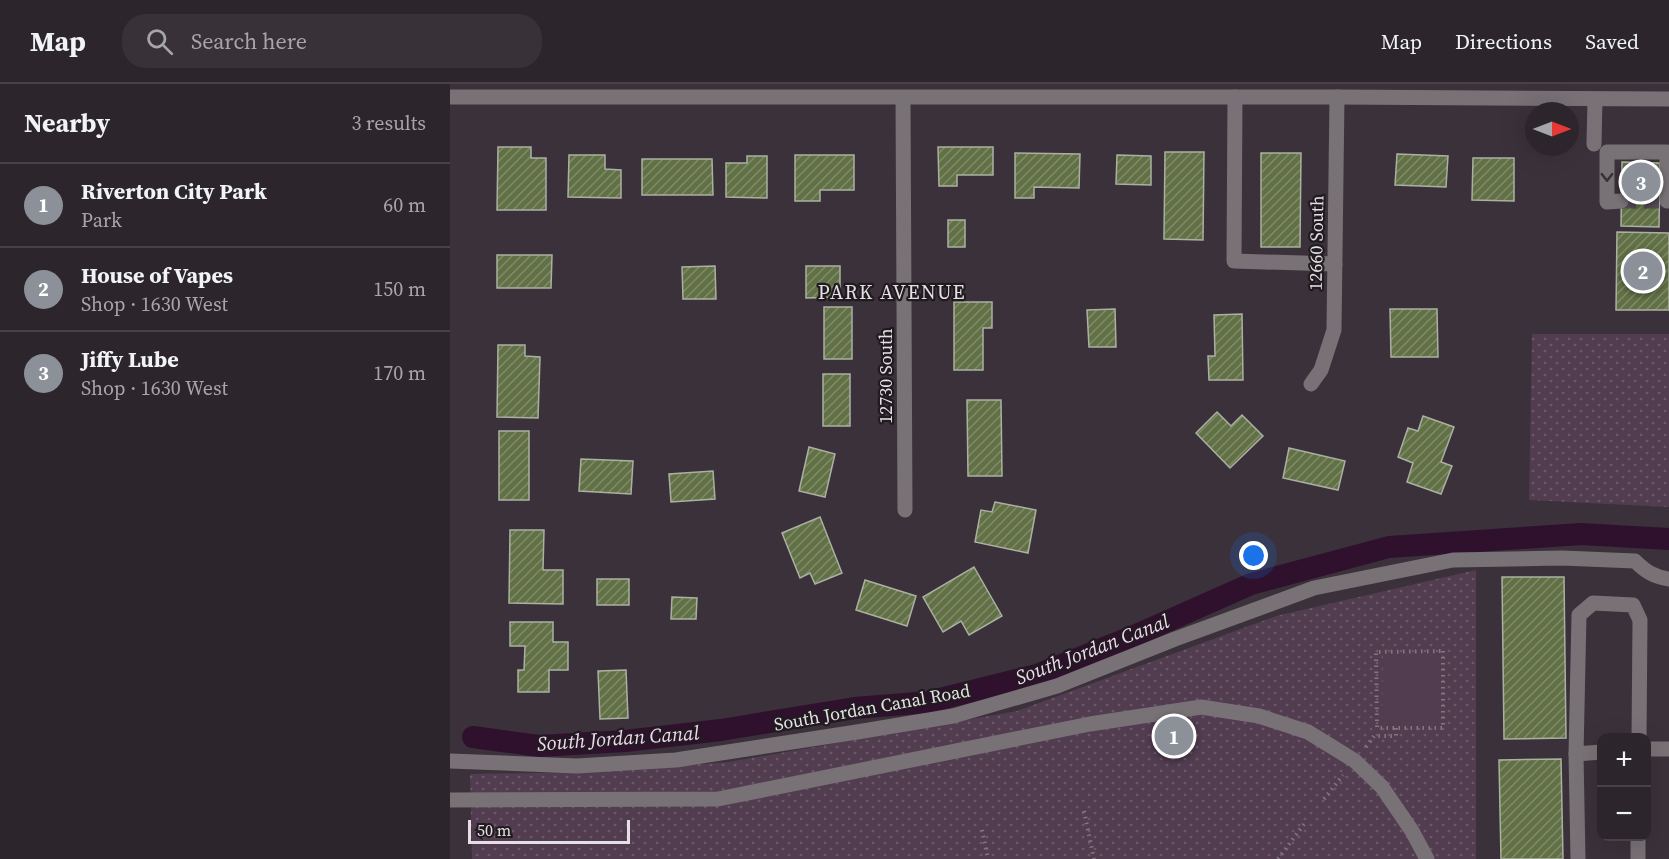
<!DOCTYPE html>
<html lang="en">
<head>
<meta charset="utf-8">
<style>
  body { margin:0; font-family:"Source Serif 4",serif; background:#383138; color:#f1f3f6 }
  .controls { position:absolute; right:18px; bottom:18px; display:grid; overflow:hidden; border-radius:12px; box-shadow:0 6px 24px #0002 }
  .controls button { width:54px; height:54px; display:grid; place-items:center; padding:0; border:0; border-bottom:2px solid #484248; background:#2c252c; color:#f1f3f6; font:30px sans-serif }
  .compass { position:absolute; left:1075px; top:18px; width:54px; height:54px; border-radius:50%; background:#2c252c; box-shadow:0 6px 24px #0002; rotate:90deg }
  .scale { position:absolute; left:18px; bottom:15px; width:162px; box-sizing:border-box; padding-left:6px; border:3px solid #e6dfe5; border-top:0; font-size:16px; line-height:21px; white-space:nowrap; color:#e6dfe5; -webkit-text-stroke:4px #1f1b1f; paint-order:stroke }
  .you { position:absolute; left:804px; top:472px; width:21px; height:21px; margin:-15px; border:4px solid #fff; border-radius:50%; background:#1a73e8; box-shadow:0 0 0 9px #1a73e833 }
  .badge { display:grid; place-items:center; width:39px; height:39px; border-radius:50%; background:#8c9099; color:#fff; font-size:20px; font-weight:700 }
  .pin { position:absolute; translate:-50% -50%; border:3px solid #fff; box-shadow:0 2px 6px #0006 }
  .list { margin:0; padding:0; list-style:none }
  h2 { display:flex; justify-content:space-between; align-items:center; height:78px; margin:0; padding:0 24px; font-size:26px }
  h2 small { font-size:20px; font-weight:400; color:#a6a5a9 }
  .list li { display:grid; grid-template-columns:39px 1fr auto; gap:18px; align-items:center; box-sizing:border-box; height:84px; padding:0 24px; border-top:2px solid #484248 }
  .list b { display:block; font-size:22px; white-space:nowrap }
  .list p { margin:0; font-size:20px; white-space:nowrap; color:#a6a5a9 }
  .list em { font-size:20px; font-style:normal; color:#a6a5a9 }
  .icon { flex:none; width:33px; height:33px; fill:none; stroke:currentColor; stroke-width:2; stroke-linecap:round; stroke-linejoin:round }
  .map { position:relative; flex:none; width:1219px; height:775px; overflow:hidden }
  header { display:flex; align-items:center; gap:36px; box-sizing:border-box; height:84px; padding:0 30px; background:#2c252c; border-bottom:2px solid #484248 }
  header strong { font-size:28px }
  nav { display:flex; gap:33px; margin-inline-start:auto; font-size:21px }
  .search { width:420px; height:54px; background:#383138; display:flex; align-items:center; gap:15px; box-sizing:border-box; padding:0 21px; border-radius:24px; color:#a6a5a9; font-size:22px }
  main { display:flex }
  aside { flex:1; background:#2c252c }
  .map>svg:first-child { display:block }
  .green { fill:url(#green-dots) }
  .pitch { fill:#523c50 }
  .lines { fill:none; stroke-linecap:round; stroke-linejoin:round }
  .canal { stroke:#2f112d; stroke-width:22 }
  .building { fill:url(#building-hatch); stroke:#abb1a2; stroke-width:1.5 }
  .minor-tunnel { stroke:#554b54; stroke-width:15; stroke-dasharray:15 8; stroke-linecap:butt }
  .path { stroke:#817980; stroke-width:4; stroke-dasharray:1.5 4.5; stroke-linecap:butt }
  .minor { stroke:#787277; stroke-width:15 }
  .oneway { stroke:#353135 }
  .labels { text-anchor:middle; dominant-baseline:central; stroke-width:4.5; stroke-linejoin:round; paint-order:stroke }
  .street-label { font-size:18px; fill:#e6dfe5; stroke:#1f1b1f }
  .neighbourhood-label { font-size:20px; letter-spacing:1.5px; fill:#e6dfe5; stroke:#1f1b1f }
  .water-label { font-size:20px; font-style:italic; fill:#f8d4f4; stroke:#1f1b1f }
</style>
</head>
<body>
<header>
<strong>Map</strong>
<div class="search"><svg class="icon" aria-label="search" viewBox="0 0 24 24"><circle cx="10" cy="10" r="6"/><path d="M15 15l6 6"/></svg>Search here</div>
<nav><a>Map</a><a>Directions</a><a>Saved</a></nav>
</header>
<main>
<aside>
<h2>Nearby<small>3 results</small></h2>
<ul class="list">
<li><span class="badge">1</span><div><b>Riverton City Park</b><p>Park</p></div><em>60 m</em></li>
<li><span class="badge">2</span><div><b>House of Vapes</b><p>Shop · 1630 West</p></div><em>150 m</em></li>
<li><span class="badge">3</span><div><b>Jiffy Lube</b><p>Shop · 1630 West</p></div><em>170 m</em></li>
</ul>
</aside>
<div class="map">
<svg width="1219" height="775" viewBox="0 0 1219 775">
  <defs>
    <pattern id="green-dots" width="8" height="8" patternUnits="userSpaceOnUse" patternTransform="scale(1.5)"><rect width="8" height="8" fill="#523c50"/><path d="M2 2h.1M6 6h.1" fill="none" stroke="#6b5869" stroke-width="1.8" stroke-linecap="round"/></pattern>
    <pattern id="building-hatch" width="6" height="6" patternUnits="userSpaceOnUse" patternTransform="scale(1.5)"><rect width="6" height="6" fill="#617145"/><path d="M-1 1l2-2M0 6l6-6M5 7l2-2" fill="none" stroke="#7f8b69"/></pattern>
  </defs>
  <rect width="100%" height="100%" fill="#3b313a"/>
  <g class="green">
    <path d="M1082,250H1219V423L1079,416Z"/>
    <path d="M1026,486V775H22L20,690L147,688L279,678L567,627L826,532Z"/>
  </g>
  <path class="pitch" d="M933,572H989V641H932Z"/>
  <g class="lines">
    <path class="canal" d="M23,653L89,662L175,657L271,646L405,624L478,618L587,591L684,552L801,500L939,463L1131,450L1219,455"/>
  </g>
  <g class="building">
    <path d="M48,63H81V74H96V126H47Z"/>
    <path d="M488,63H543V91H507V102H489Z"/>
    <path d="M715,68H754L753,156L714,155Z"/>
    <path d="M565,69L630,70L629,104L584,103V114H565Z"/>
    <path d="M811,69H851L850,163H811Z"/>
    <path d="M947,70L998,72L996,103L945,101Z"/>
    <path d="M119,71H155V85L171,86V114L118,113Z"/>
    <path d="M345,71H404V106H370V117H345Z"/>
    <path d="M667,71L701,72V101L666,100Z"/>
    <path d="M297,72H317V114L276,113V79H297Z"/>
    <path d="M1023,74H1064V117L1022,116Z"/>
    <path d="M192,75H262L263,111H192Z"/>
    <path d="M1172,78L1210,79L1209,143L1171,142Z"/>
    <rect x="498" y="136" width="17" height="27"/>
    <path d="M1167,148L1219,149V226H1166Z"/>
    <path d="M47,171H102L101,204H47Z"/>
    <path d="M265,182L266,215H233L232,183Z"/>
    <path d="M356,182H390V213L356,214Z"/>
    <path d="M504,218H542V244H533V286H504Z"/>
    <rect x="374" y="223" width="28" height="52"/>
    <path d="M665,225L666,263H639L637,226Z"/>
    <path d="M940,225H987L988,273H941Z"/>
    <path d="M792,230L793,296H759L758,272H765L764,231Z"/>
    <path d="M48,261H75V272L90,273L88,334L47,333Z"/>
    <rect x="373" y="290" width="27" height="52"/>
    <path d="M517,316H551L552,392H518Z"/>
    <path d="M767,328L781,342L792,331L813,352L780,384L746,349Z"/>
    <path d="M973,332L1004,343L991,378L1002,382L991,410L957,398L963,379L948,373L958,344L968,347Z"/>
    <rect x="49" y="347" width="30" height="69"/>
    <path d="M359,363L385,370L375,413L349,407Z"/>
    <path d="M839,364L895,377L888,406L833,394Z"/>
    <path d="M131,375L183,377L181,410L129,407Z"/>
    <path d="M263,387L265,415L221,418L219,390Z"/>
    <path d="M545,418L586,426L578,469L525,458L531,426L542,428Z"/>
    <path d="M370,433L392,489L365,500L360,489L350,494L332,449Z"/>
    <path d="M60,446H94L93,486H113V520L59,519Z"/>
    <path d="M524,483L552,532L519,551L511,537L493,548L473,513Z"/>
    <path d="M1052,493H1114L1116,654L1054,655Z"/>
    <rect x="147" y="495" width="32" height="26"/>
    <path d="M415,496L466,512L457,542L406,526Z"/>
    <path d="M222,513L247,514L246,535H221Z"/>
    <path d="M60,538H103V558H118V586H99V608H68V586H74L75,562H60Z"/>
    <path d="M176,586L178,634L150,635L148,587Z"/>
    <path d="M1111,675L1113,775H1051L1049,676Z"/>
  </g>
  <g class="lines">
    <path class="minor-tunnel" d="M1171,117H1209"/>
    <g class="path">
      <path d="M993,567V644H927L926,568Z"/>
      <path d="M916,663L924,652H946V644"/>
      <path d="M874,715L893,691"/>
      <path d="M634,727L644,775"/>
      <path d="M532,746L538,775"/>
      <path d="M828,775L855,739"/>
    </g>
    <g class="minor">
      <path d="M0,13H887L1219,15"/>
      <path d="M785,13L784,177L885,180"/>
      <path d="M453,14L455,426"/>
      <path d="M1144,60L1145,15"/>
      <path d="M1171,117L1157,118V68H1217V117"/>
      <path d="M861,300L871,286L884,246L887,13"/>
      <path d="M1196,665H1219"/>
      <path d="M1152,668L1126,670L1129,531L1143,519L1183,521L1190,536L1189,654"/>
      <path d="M1126,670L1128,775"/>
      <path d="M0,677L127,682L226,676L407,648L503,632L607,602L725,555L864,504L1003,476L1112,474L1185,477C1195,487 1204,493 1219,495"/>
      <path d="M0,716L268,715L640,640L751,623L809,632L858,648L905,677L932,703L962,747L977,775"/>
      <path d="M1188,775V752"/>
    </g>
  </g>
  <defs><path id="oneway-chevron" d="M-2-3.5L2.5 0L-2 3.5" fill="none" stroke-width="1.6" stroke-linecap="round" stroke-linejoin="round" transform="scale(1.5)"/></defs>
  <use class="oneway" href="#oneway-chevron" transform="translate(1157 93) rotate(90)"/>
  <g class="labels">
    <g class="street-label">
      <text transform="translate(866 159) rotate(-89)">12660 South</text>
      <text transform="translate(435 292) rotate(-90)">12730 South</text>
      <text transform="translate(422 623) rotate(-10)">South Jordan Canal Road</text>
    </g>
    <g class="neighbourhood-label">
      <text x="442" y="208">PARK AVENUE</text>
    </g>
    <g class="water-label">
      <text transform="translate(642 565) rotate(-21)">South Jordan Canal</text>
      <text transform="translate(168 654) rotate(-4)">South Jordan Canal</text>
    </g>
  </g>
</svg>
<div class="controls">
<button>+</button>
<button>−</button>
</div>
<svg class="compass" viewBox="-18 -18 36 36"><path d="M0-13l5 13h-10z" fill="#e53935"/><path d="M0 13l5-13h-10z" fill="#a6a5a9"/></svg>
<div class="scale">50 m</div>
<div class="you"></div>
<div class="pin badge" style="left:724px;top:652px">1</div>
<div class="pin badge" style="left:1193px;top:187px">2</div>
<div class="pin badge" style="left:1191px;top:98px">3</div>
</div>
</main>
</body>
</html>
